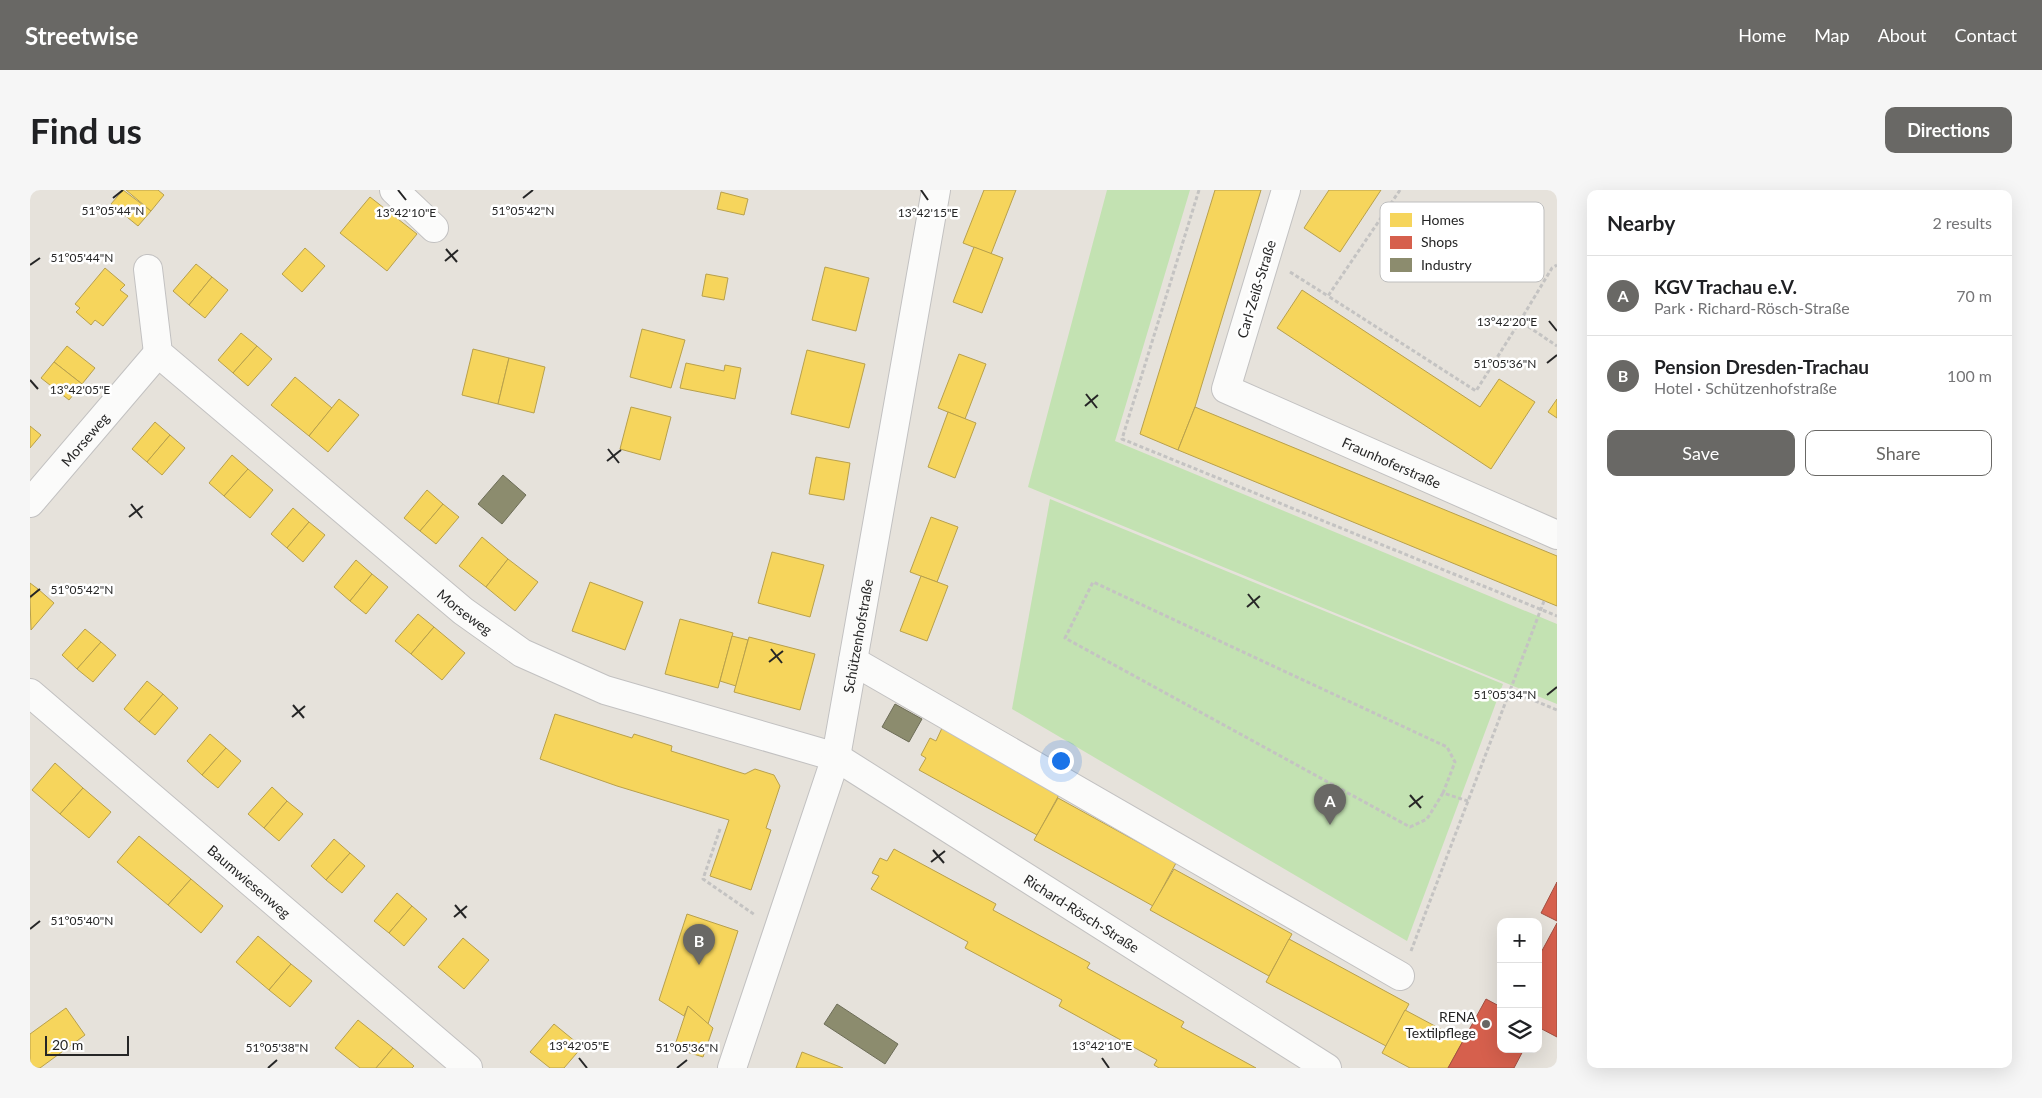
<!DOCTYPE html>
<html lang="en">
<head>
<meta charset="utf-8">
<style>
  body { margin:0; font-family:Lato,sans-serif; background:#f6f6f6; color:#202124 }
  .controls { position:absolute; right:15px; bottom:15px; display:grid; overflow:hidden; border-radius:10px; box-shadow:0 5px 20px #0002 }
  .controls button { width:45px; height:45px; display:grid; place-items:center; padding:0; border:0; border-bottom:1px solid #e0e0e0; background:#fff; color:#202124; font:25px sans-serif }
  .scale { position:absolute; left:15px; bottom:12px; width:84px; box-sizing:border-box; padding-left:5px; border:2px solid #262626; border-top:0; font-size:14px; line-height:18px; white-space:nowrap; color:#262626; -webkit-text-stroke:4px #fff; paint-order:stroke }
  .you { position:absolute; left:1030px; top:570px; width:18px; height:18px; margin:-12px; border:4px solid #fff; border-radius:50%; background:#1a73e8; box-shadow:0 0 0 8px #1a73e833 }
  .badge { display:grid; place-items:center; width:32px; height:32px; border-radius:50%; background:#696865; color:#fff; font-size:16px; font-weight:700 }
  .pin { position:absolute; translate:-50% -41px; filter:drop-shadow(0 1px 2px #0008) }
  .pin::after { content:''; position:absolute; top:26px; width:18px; height:15px; background:inherit; clip-path:polygon(0 0,100% 0,50% 100%) }
  .list { margin:0; padding:0; list-style:none }
  h2 { display:flex; justify-content:space-between; align-items:center; height:65px; margin:0; padding:0 20px; font-size:21px }
  h2 small { font-size:16px; font-weight:400; color:#757577 }
  .list li { display:grid; grid-template-columns:32px 1fr auto; gap:15px; align-items:center; box-sizing:border-box; height:80px; padding:0 20px; border-top:1px solid #e0e0e0 }
  .list b { display:block; font-size:19px; white-space:nowrap }
  .list p { margin:0; font-size:16px; white-space:nowrap; color:#757577 }
  .list em { font-size:16px; font-style:normal; color:#757577 }
  .actions { display:flex; gap:10px; padding:15px 20px }
  .actions a { flex:1; padding:11px 0; border:1px solid #696865; border-radius:10px; text-align:center; font-size:18px; color:#696865 }
  .actions .main { background:#696865; color:#fff }
  .icon { flex:none; width:28px; height:28px; fill:none; stroke:currentColor; stroke-width:2; stroke-linecap:round; stroke-linejoin:round }
  .map { position:relative; flex:none; width:1527px; height:878px; overflow:hidden; border-radius:10px }
  header { display:flex; align-items:center; gap:30px; box-sizing:border-box; height:70px; padding:0 25px; background:#696865; color:#fff }
  header strong { font-size:24px }
  nav { display:flex; gap:28px; margin-inline-start:auto; font-size:18px }
  .intro { display:flex; align-items:center; justify-content:space-between; box-sizing:border-box; height:120px; padding:0 30px }
  h1 { margin:0; font-size:35px }
  .button { padding:12px 22px; border-radius:10px; background:#696865; color:#fff; font-size:18px; font-weight:700 }
  main { display:flex; gap:30px; padding:0 30px }
  aside { flex:1; background:#fff; border-radius:10px; box-shadow:0 5px 20px #0002 }
  .map>svg:first-child { display:block }
  .green { fill:#c3e2b2 }
  .homes { fill:#f6d55c; stroke:#b8a04c }
  .shops { fill:#d6604d; stroke:#a14f41 }
  .industry { fill:#8c8c6e; stroke:#6d6d58 }
  .lines { fill:none; stroke-linecap:round; stroke-linejoin:round }
  .minor-casing { stroke:#c2c1c1; stroke-width:30 }
  .path { stroke:#c4c3c2; stroke-width:3; stroke-dasharray:4 2.5; stroke-linecap:butt }
  .minor { stroke:#fbfbfa; stroke-width:28 }
  .ticks { fill:none; stroke:#262626; stroke-width:2 }
  .poi-dot { fill:#696865; stroke:#fff; stroke-width:2 }
  .labels { text-anchor:middle; dominant-baseline:central; stroke-width:5; stroke-linejoin:round; paint-order:stroke }
  .street-label { font-size:14px; fill:#262626; stroke:#fff }
  .poi-label { font-size:14px; fill:#262626; stroke:#fff; text-anchor:end }
  .key { fill:#fff; stroke:#bebebe; stroke-width:1 }
  .key-label { font-size:14px; fill:#262626 }
  .ticks-label { font-size:12px; text-anchor:middle; fill:#262626; stroke:#fff; stroke-width:5; stroke-linejoin:round; paint-order:stroke }
</style>
</head>
<body>
<header>
<strong>Streetwise</strong>
<nav><a>Home</a><a>Map</a><a>About</a><a>Contact</a></nav>
</header>
<div class="intro"><h1>Find us</h1><a class="button">Directions</a></div>
<main>
<div class="map">
<svg width="1527" height="878" viewBox="0 0 1527 878">
  <rect width="100%" height="100%" fill="#e6e2db"/>
  <g class="green">
    <path d="M1077,0H1160L1085,251L1527,434V514L998,297Z"/>
    <path d="M1020,309L1473,494L1377,751L982,519Z"/>
  </g>
  <g class="homes">
    <path d="M93,0L121,21L108,36L81,14Z"/>
    <path d="M96,0H128L134,5L121,21Z"/>
    <path d="M954,0H986L961,64L933,53Z"/>
    <path d="M1185,0H1231L1165,217L1148,260L1110,244Z"/>
    <path d="M1299,0H1351L1310,62L1274,38Z"/>
    <path d="M691,2L718,9L714,25L687,19Z"/>
    <path d="M340,7L387,44L357,81L310,43Z"/>
    <path d="M944,57L973,68L952,123L923,112Z"/>
    <path d="M275,58L295,76L272,102L252,84Z"/>
    <path d="M166,74L182,87L159,115L143,101Z"/>
    <path d="M795,77L839,88L826,141L782,130Z"/>
    <path d="M75,78L95,95L90,100L98,106L73,136L65,130L61,135L46,122L50,118L45,114Z"/>
    <path d="M676,84L698,88L694,110L672,106Z"/>
    <path d="M182,87L198,100L175,128L159,115Z"/>
    <path d="M1272,100L1450,217L1469,189L1505,212L1461,279L1247,138Z"/>
    <path d="M612,139L655,150L641,198L600,187Z"/>
    <path d="M211,143L227,156L203,183L188,170Z"/>
    <path d="M37,156L65,178L52,194L24,172Z"/>
    <path d="M227,156L242,169L218,196L203,183Z"/>
    <path d="M443,159L479,168L468,214L432,205Z"/>
    <path d="M777,160L835,174L819,238L761,224Z"/>
    <path d="M929,164L956,174L935,229L908,218Z"/>
    <path d="M479,168L515,177L504,223L468,214Z"/>
    <path d="M24,172L52,194L39,210L11,188Z"/>
    <path d="M656,173L694,181L695,175L711,178L705,209L650,198Z"/>
    <path d="M265,187L302,218L279,246L241,215Z"/>
    <path d="M309,209L329,225L298,262L279,246Z"/>
    <path d="M1527,209V228L1518,222Z"/>
    <path d="M601,217L641,227L630,270L590,259Z"/>
    <path d="M1165,217L1527,366V416L1148,260Z"/>
    <path d="M918,222L946,233L925,288L898,277Z"/>
    <path d="M125,232L140,245L117,272L102,259Z"/>
    <path d="M0,236L11,245L0,258Z"/>
    <path d="M140,245L155,258L132,285L117,272Z"/>
    <path d="M202,265L218,279L194,306L179,293Z"/>
    <path d="M786,267L820,273L814,310L779,304Z"/>
    <path d="M218,279L243,300L220,328L194,306Z"/>
    <path d="M397,300L413,314L390,341L374,328Z"/>
    <path d="M413,314L429,327L406,354L390,341Z"/>
    <path d="M263,318L279,332L257,358L241,344Z"/>
    <path d="M901,327L928,337L907,392L880,382Z"/>
    <path d="M279,332L295,345L273,372L257,358Z"/>
    <path d="M452,347L478,369L456,397L429,376Z"/>
    <path d="M742,362L794,375L780,427L728,413Z"/>
    <path d="M478,369L508,392L485,421L456,397Z"/>
    <path d="M326,370L342,384L320,411L304,397Z"/>
    <path d="M342,384L358,397L336,424L320,411Z"/>
    <path d="M891,386L918,396L897,451L870,441Z"/>
    <path d="M560,392L613,412L595,460L542,441Z"/>
    <path d="M0,393L8,399L0,409Z"/>
    <path d="M8,399L24,413L1,440L0,409Z"/>
    <path d="M388,424L404,437L381,464L365,451Z"/>
    <path d="M650,429L703,443L688,498L635,484Z"/>
    <path d="M404,437L435,463L412,490L381,464Z"/>
    <path d="M55,439L71,452L47,479L32,465Z"/>
    <path d="M702,446L718,450L706,496L690,491Z"/>
    <path d="M719,447L785,464L770,520L704,502Z"/>
    <path d="M71,452L86,465L63,492L47,479Z"/>
    <path d="M117,491L133,504L109,532L94,519Z"/>
    <path d="M133,504L148,518L125,545L109,532Z"/>
    <path d="M525,524L602,548L604,544L642,556L641,561L715,584L725,579L744,585L750,596L736,638L741,640L721,700L680,686L699,630L587,596L510,569Z"/>
    <path d="M912,538L1030,603L1007,645L889,580L896,568L891,565L900,548L906,551Z"/>
    <path d="M180,544L196,558L172,585L157,571Z"/>
    <path d="M196,558L211,571L188,598L172,585Z"/>
    <path d="M25,573L53,598L30,624L2,600Z"/>
    <path d="M242,597L257,611L234,638L218,624Z"/>
    <path d="M53,598L81,622L59,648L30,624Z"/>
    <path d="M1028,608L1146,673L1123,716L1004,650Z"/>
    <path d="M257,611L273,624L249,651L234,638Z"/>
    <path d="M109,646L161,689L138,715L87,672Z"/>
    <path d="M304,649L320,663L296,690L281,676Z"/>
    <path d="M864,659L966,714L963,720L1060,773L1057,778L1154,832L1151,837L1226,878H1129L1124,875L1127,870L1029,816L1032,810L935,758L938,752L841,699L849,686L842,683L850,668L857,671Z"/>
    <path d="M320,663L335,676L312,703L296,690Z"/>
    <path d="M1144,679L1262,744L1239,786L1120,720Z"/>
    <path d="M161,689L193,716L171,743L138,715Z"/>
    <path d="M367,703L382,716L359,743L344,731Z"/>
    <path d="M382,716L397,729L374,756L359,743Z"/>
    <path d="M657,724L708,741L678,834L658,816L654,826L629,810Z"/>
    <path d="M228,746L261,774L239,800L206,772Z"/>
    <path d="M433,748L459,770L434,799L408,777Z"/>
    <path d="M1259,749L1379,814L1356,856L1236,792Z"/>
    <path d="M261,774L282,791L260,817L239,800Z"/>
    <path d="M658,816L683,838L673,867L644,858Z"/>
    <path d="M36,818L55,845L10,878H0V844Z"/>
    <path d="M1375,820L1433,851L1418,878H1380L1352,863Z"/>
    <path d="M328,830L363,858L346,878H330L305,858Z"/>
    <path d="M524,834L552,857L534,878H520L500,862Z"/>
    <path d="M363,858L384,876L382,878H346Z"/>
    <path d="M772,862L813,878H766Z"/>
  </g>
  <g class="shops">
    <path d="M1527,692V731L1511,723Z"/>
    <path d="M1527,733V847L1508,837V768Z"/>
    <path d="M1456,809L1471,817V859H1494L1484,878H1418Z"/>
  </g>
  <g class="industry">
    <path d="M473,285L496,305L472,334L448,314Z"/>
    <path d="M865,514L892,529L879,552L852,537Z"/>
    <path d="M807,814L868,854L855,874L794,834Z"/>
  </g>
  <g class="lines">
    <g class="minor-casing">
      <g id="minor">
        <path d="M364,0L404,38"/>
        <path id="s1" d="M1256,0L1196,199L1527,345"/>
        <path id="s2" d="M118,79L128,163L433,421L492,463L575,500L806,567L1297,878"/>
        <path id="s3" d="M0,313L128,163"/>
        <path d="M823,471L1370,786"/>
        <path id="s4" d="M0,503L438,878"/>
        <path id="s5" d="M702,878L806,567L906,0"/>
      </g>
    </g>
    <g class="path">
      <path d="M1169,0L1092,249L1527,426"/>
      <path d="M1370,0L1298,106L1446,201L1490,131L1527,156"/>
      <path d="M1260,82L1298,106"/>
      <path d="M1490,131L1522,78L1527,75"/>
      <path d="M1481,501L1527,520"/>
      <path d="M1413,603L1397,629L1380,637L1035,448L1063,392L1417,557L1425,572L1413,603L1438,611"/>
      <path d="M690,639L673,689L725,725"/>
      <path d="M1381,761L1514,411"/>
    </g>
    <use href="#minor" class="minor"/>
  </g>
  <path class="ticks" d="M368,0L376,10M891,0L898,10M83,8L93,0M493,8L503,0M416,59L427,72M415,71L428,60M0,75L10,68M1519,131L1527,141M1517,173L1527,165M0,190L8,199M1056,204L1067,218M1055,216L1068,205M578,259L589,273M577,271L591,260M101,314L112,328M99,327L113,316M1218,404L1229,418M0,407L10,399M1217,417L1230,406M741,459L752,473M739,472L753,461M1517,505L1527,497M263,515L274,528M262,527L275,516M1380,605L1391,618M1379,617L1393,606M903,660L914,673M901,672L915,661M425,715L436,728M424,727L437,716M0,739L10,731M549,868L557,878M1072,868L1079,878M238,878L247,870M647,878L657,870"/>
  <circle class="poi-dot" cx="1456" cy="834" r="5"/>
  <g class="labels">
    <g class="street-label">
      <text transform="translate(1226 99) rotate(-73)">Carl-Zeiß-Straße</text>
      <text stroke="none"><textPath href="#s3" startOffset="84">Morseweg</textPath></text>
      <text stroke="none"><textPath href="#s1" startOffset="389">Fraunhoferstraße</textPath></text>
      <text stroke="none"><textPath href="#s2" startOffset="486">Morseweg</textPath></text>
      <text stroke="none"><textPath href="#s5" startOffset="451">Schützenhofstraße</textPath></text>
      <text stroke="none"><textPath href="#s4" startOffset="289">Baumwiesenweg</textPath></text>
      <text stroke="none"><textPath href="#s2" startOffset="1179">Richard-Rösch-Straße</textPath></text>
    </g>
    <g class="poi-label">
      <text x="1446" y="826">RENA<tspan x="1446" dy="16">Textilpflege</tspan></text>
    </g>
  </g>
  <rect x="1350" y="12" width="164" height="80" rx="8" class="key"/>
  <rect x="1360" y="23" width="22" height="14" fill="#f6d55c"/>
  <rect x="1360" y="46" width="22" height="13" fill="#d6604d"/>
  <rect x="1360" y="68" width="22" height="14" fill="#8c8c6e"/>
  <g class="key-label">
    <text x="1391" y="35">Homes</text>
    <text x="1391" y="57">Shops</text>
    <text x="1391" y="80">Industry</text>
  </g>
  <g class="ticks-label">
    <text x="83" y="25">51°05'44"N</text>
    <text x="493" y="25">51°05'42"N</text>
    <text x="376" y="27">13°42'10"E</text>
    <text x="898" y="27">13°42'15"E</text>
    <text x="52" y="72">51°05'44"N</text>
    <text x="1477" y="136">13°42'20"E</text>
    <text x="1475" y="178">51°05'36"N</text>
    <text x="50" y="204">13°42'05"E</text>
    <text x="52" y="404">51°05'42"N</text>
    <text x="1475" y="509">51°05'34"N</text>
    <text x="52" y="735">51°05'40"N</text>
    <text x="549" y="860">13°42'05"E</text>
    <text x="1072" y="860">13°42'10"E</text>
    <text x="247" y="862">51°05'38"N</text>
    <text x="657" y="862">51°05'36"N</text>
  </g>
</svg>
<div class="controls">
<button>+</button>
<button>−</button>
<button><svg class="icon" aria-label="layers" viewBox="0 0 24 24"><path d="M12 4l9 5-9 5-9-5zM3 14l9 5 9-5"/></svg></button>
</div>
<div class="scale">20 m</div>
<div class="you"></div>
<div class="pin badge" style="left:1300px;top:635px">A</div>
<div class="pin badge" style="left:669px;top:775px">B</div>
</div>
<aside>
<h2>Nearby<small>2 results</small></h2>
<ul class="list">
<li><span class="badge">A</span><div><b>KGV Trachau e.V.</b><p>Park · Richard-Rösch-Straße</p></div><em>70 m</em></li>
<li><span class="badge">B</span><div><b>Pension Dresden-Trachau</b><p>Hotel · Schützenhofstraße</p></div><em>100 m</em></li>
</ul>
<div class="actions"><a class="main">Save</a><a>Share</a></div>
</aside>
</main>
</body>
</html>
